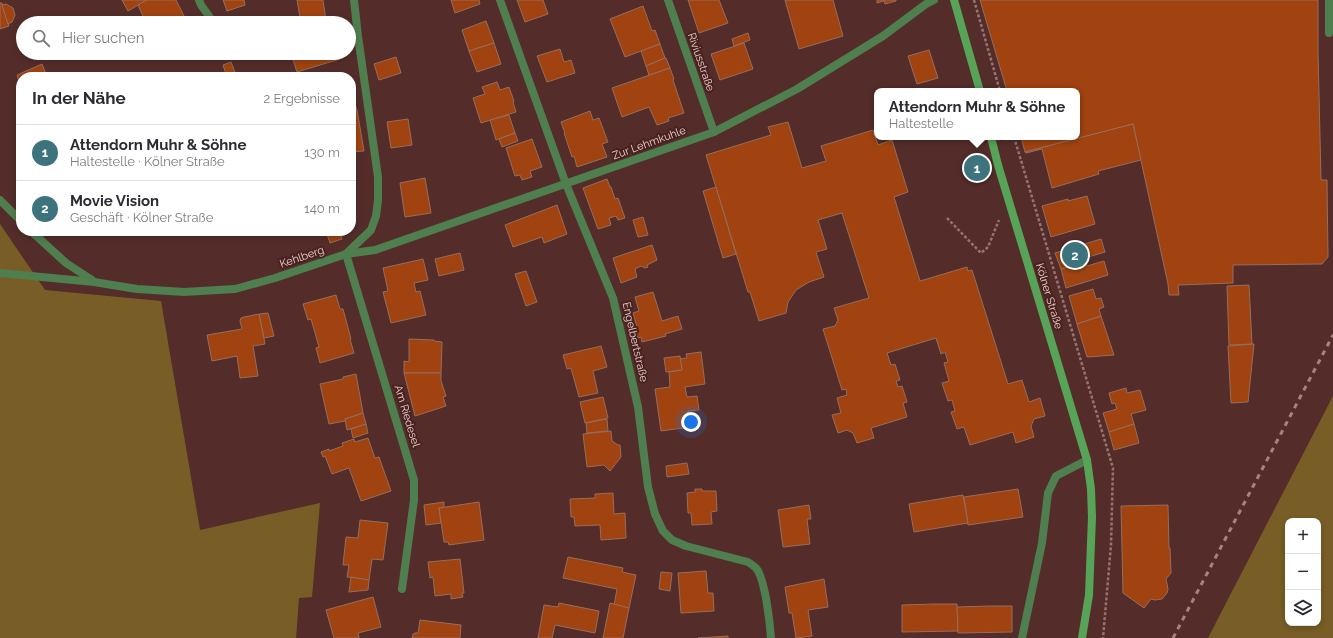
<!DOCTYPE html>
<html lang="de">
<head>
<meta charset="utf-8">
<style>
  body { margin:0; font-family:Raleway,sans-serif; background:#f7f7f7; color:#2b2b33 }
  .controls { position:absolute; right:12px; bottom:12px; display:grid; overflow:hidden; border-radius:8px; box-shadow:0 2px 6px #0003 }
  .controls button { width:36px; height:36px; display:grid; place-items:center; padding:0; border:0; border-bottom:1px solid #e1e1e2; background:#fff; color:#2b2b33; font:20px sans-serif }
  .you { position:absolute; left:691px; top:422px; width:14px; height:14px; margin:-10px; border:3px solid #fff; border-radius:50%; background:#1a73e8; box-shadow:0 0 0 6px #1a73e833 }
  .badge { display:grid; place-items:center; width:26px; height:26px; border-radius:50%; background:#3d737d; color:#fff; font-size:13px; font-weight:700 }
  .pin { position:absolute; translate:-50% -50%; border:2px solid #fff; box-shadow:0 1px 4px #0006 }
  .popup { position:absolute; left:874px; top:88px; width:206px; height:52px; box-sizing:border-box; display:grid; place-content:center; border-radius:8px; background:#fff; filter:drop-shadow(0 1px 3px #0005); font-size:13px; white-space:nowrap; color:#7c7c81 }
  .popup b { font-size:15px; color:#2b2b33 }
  .popup::after { content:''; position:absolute; left:50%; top:100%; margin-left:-8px; border:8px solid transparent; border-top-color:#fff }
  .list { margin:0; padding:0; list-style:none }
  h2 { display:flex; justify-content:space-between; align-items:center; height:52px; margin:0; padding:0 16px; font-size:17px }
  h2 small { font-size:13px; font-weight:400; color:#7c7c81 }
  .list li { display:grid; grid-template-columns:26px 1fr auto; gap:12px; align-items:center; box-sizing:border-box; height:56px; padding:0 16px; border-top:1px solid #e1e1e2 }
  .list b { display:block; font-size:15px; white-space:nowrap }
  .list p { margin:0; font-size:13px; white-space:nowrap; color:#7c7c81 }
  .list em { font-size:13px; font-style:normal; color:#7c7c81 }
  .icon { flex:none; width:22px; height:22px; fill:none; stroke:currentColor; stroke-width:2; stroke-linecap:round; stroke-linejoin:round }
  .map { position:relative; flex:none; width:1333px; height:638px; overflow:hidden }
  .search { position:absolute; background:#fff; box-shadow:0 2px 6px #0003; left:16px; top:16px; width:340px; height:44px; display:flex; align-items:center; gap:10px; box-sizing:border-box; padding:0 14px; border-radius:22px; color:#7c7c81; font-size:15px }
  .panel { position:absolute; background:#fff; box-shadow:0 2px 6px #0003; left:16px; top:72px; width:340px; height:164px; border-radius:16px }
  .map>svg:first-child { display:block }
  .green { fill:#785e26; fill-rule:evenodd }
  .building { fill:#a04310; stroke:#976d5c }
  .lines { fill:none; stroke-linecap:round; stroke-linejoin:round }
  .path { stroke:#967471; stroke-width:2.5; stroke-dasharray:3 2; stroke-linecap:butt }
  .lane { stroke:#4f7e4f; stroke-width:8 }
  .street { stroke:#4f7e4f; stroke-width:8 }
  .secondary { stroke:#57a458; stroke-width:8 }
  .rail { stroke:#a48381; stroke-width:3; stroke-dasharray:5 5; stroke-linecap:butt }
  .labels { text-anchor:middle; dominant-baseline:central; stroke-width:4; stroke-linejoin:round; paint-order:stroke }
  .street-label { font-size:11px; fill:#ecd1cf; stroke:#492220 }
</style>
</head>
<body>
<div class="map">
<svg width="1333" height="638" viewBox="0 0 1333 638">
  <rect width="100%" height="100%" fill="#542d2a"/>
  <g class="green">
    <path d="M0,224L45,290L161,301L200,530L320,503L312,597L299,598L296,638H0Z"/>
    <path d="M1333,396V638H1208ZM1288,521H1318V623H1288Z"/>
  </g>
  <g class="building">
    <path d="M122,0H147L128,11Z"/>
    <path d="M147,0H176L187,22L159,23L157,19L149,23H146L138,5Z"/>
    <path d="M223,0H244L245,5L227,11Z"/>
    <path d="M297,0H323L326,21L301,23Z"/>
    <path d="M451,0H479L480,4L455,13Z"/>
    <path d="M517,0H543L548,14L525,22Z"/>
    <path d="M688,0H719L728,23L699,33Z"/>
    <path d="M785,0H833L843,36L799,49Z"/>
    <path d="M877,0H896V1L885,4L884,1L877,3Z"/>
    <path d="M980,0H1318V51L1321,180H1327L1328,257L1322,264L1233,265V283L1178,285L1179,295H1169L1168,284L1133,124L1025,152L1021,137H1077V91H1007Z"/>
    <path d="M0,3H2L9,26L0,29Z"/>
    <path d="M6,4L13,8L15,15L12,22L8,24L2,5Z"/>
    <path d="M643,6L652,31L655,30L660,44L625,57L610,19Z"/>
    <path d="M486,21L494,43L469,51L462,30Z"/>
    <path d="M748,33L750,40L734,46L732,39Z"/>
    <path d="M494,43L501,64L477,72L469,51Z"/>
    <path d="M744,43L753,69L720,80L711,54Z"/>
    <path d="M660,44L665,58L646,66L641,51Z"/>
    <path d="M560,49L564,62L571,60L575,73L547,82L537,56Z"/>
    <path d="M929,50L938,78L917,84L908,56Z"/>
    <path d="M291,53H338L340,59L297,72Z"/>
    <path d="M396,57L401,73L379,80L374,64Z"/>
    <path d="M665,58H666L670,68L649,75L646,66Z"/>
    <path d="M231,62L237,77H227L223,65Z"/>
    <path d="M42,64L46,74L39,77H21L20,85L17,75Z"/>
    <path d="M670,68L674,79L673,80L684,113L668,118L669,121L657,125L649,107L622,117L612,88Z"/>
    <path d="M497,82L500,90L509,87L514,101L513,102L516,112L481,123L473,98L485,94L482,87Z"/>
    <path d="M21,84V97L17,86Z"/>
    <path d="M354,102L357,110L351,111V103Z"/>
    <path d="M357,110L364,151L351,152V112Z"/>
    <path d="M590,111L593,120L599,118L608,142L602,144L607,157L577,167L574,156L572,157L564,133H565L561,122Z"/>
    <path d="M509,115L515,133L496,140L490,120Z"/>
    <path d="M408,119L412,145L391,148L387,122Z"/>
    <path d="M788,122L802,168L826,161L821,146L873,130L878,145L892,140L908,192L894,197L920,281L967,267L968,271L972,270L1008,384L1022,380L1029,402L1040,398L1045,416L1034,419L1031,426L1034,437L1016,443L1013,432L970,445L964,427L957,429L951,412L955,411L952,400L948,401L942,383L949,381L944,363L948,362L945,352L941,354L936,338L887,353L891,365L895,364L900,380L896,381L898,387L902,386L907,402L903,403L907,417L871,428L874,438L857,443L853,433L847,430L838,433L832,415L841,413L837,398L847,395L846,389L842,390L823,329L835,326L838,320L834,308L869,298L842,213L818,220L827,249L816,252L824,277L809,282L796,290L788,302L786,313L759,321L750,292H748L706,155L771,135L768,127Z"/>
    <path d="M1133,124L1141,160L1098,171L1099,174L1052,188L1042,149L1026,153L1025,152Z"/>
    <path d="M515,133L518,141L502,147L499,139Z"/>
    <path d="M532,139L542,167L530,171L532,177L522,180L520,175L515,176L506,148Z"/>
    <path d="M425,178L431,213L405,217L400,183Z"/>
    <path d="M607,179L610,187H611L615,199L618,198L625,218L618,220L616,216L609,218L611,225L598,229L583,188Z"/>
    <path d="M716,187L736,254L723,258L703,191Z"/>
    <path d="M1087,196L1095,224L1051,237L1042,206L1068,199V201Z"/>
    <path d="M351,205L355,218L351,220Z"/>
    <path d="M557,205L567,234L544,243L542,237L513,247L505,225Z"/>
    <path d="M643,217L648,235L638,237L633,220Z"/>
    <path d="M326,231H339L342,239L330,243Z"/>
    <path d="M1101,239L1105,252L1085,258L1086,262L1061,269L1055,253Z"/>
    <path d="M652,245L657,260L647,265L648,267L645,268L641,266L635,269L637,277L621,283L613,258Z"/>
    <path d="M460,253L464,270L439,276L435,259Z"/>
    <path d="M423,259L428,280L414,283L416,292L420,291L426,315L391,323L383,292L388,291L383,268Z"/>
    <path d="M1104,261L1108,275L1066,288L1061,269L1086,262L1087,266Z"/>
    <path d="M526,271L537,302L526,306L515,274Z"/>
    <path d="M1249,285L1252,344L1229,345L1227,286Z"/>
    <path d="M1093,289L1096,299L1101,298L1104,307L1099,309L1101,316L1077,324L1069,296Z"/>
    <path d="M653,292L662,321L678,316L682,329L665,334L666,336L642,342L641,337L638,338L636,331H638L633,313L639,311L635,297Z"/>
    <path d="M336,295L340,309H343L351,339H350L354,353L320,363L316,348L319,347L311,319L308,320L303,304Z"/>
    <path d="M268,313L274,336L264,338L259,314Z"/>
    <path d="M259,314L265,344L253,346L258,376L240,378L237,356L212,361L207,335L242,329L240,321L241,318L244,317Z"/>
    <path d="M1101,316L1114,355L1087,357L1077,324Z"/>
    <path d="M409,339L434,340V341L442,342L441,373H404V361L409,362Z"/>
    <path d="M1254,344L1248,402L1231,403L1228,346Z"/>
    <path d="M601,346L607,367L593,371L598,393L579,397L571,368L567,369L563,355Z"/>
    <path d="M701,352L705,384L685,387L687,397L697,396L699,410L688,411L690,427L661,431L655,389L670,387L669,372L682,370L680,359L687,358L686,354Z"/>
    <path d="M680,356L682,370L666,372L664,358Z"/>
    <path d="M404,373H441V381L446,396L443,397L446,406L415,416Z"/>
    <path d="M356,374L363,413L345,419V421L329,424L320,384L343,379V377Z"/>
    <path d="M1126,388L1127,393L1140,390L1146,410L1131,414L1134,424L1109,432L1103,413L1117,409L1115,403L1112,404L1109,393Z"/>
    <path d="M603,397L608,418L585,423L580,402Z"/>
    <path d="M363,413L366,424L347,430L345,419Z"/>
    <path d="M607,419L608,431L587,433L586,423Z"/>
    <path d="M366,424L368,433L353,438L351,429Z"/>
    <path d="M1134,424L1139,443L1114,450L1109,432Z"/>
    <path d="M611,431L612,441L618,445H620L621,457L610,471L604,465L587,467L583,434Z"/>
    <path d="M368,438L375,458L379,457L391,491L361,501L349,468L332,474L325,456L323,457L321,452L329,449V451L343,446L342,443L354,439L355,442Z"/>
    <path d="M687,463L689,474L667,477L666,466Z"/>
    <path d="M695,489H702V491H716L717,511L711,512L712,524L692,525L691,513H688L687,493L695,492Z"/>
    <path d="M1018,489L1023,517L968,525L964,497Z"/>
    <path d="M613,493L614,514L625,513L626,538L601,540L600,525L575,526L574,517H571L570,499L595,498V494Z"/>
    <path d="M963,495L968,523L914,532L909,504Z"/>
    <path d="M444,502V507L439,508L441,523L426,525L424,505Z"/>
    <path d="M479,502L484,540L449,545L448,542H444L439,508Z"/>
    <path d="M809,505L811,519H807L810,544L783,547L778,510Z"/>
    <path d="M1168,505L1169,548H1170L1171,573L1166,579L1168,589L1167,593L1162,599L1155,600L1151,599L1144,608L1123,593L1121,506Z"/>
    <path d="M360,520L388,523L383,560L372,559L369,580L347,577L349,565H343L346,537L358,538Z"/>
    <path d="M568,557L623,568L622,572L636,575L629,608L614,605L617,589L563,578Z"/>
    <path d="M460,559L464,593H462L463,597L451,599V594L435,596L433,577L430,578L428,562Z"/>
    <path d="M706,571L708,593H713L714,611L681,613L678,573Z"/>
    <path d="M661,572L672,573L670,591L659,589Z"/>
    <path d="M351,577L369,580L368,590L349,592Z"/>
    <path d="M824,579L828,607L808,610L812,636L796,638L792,613H789L785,587Z"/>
    <path d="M373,597L381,627L358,633L359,638H334L326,610Z"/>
    <path d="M559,603L599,611L595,633L555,625L552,638H538L544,605L558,607Z"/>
    <path d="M610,603L629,608L623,638H603Z"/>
    <path d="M934,604H957L958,631L902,632V605Z"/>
    <path d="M990,606H1012V632L958,633L957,607Z"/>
    <path d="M420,620L461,625L460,638H412L413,634L415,633H418Z"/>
    <path d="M728,636V638H698Z"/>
  </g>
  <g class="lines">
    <g class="path">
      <path d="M974,0L1000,91"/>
      <path d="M1014,137L1113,468L1111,545L1103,638"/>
      <path d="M947,218L981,253L988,247L999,220"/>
    </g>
    <path class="lane" d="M1329,33V0"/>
    <g class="street">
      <path d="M199,0L201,5L214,23"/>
      <path d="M500,0L566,184L613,298L638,407L648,487L655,514L663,531L672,540L686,546L748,562C751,564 754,566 756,568C765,578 770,623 771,638"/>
      <path d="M668,0L714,132"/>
      <path d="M0,200L21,221"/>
      <path d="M31,231L66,263L92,280"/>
      <path d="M0,273L94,282L137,289L184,292L235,289L275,278L346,254L371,230L376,216L378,200V177L358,36L354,0"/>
      <path d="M402,589L414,500V480L346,254L375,250L714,132L797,89L883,36L926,4L934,0"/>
      <path d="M1022,638L1042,543L1048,493L1056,476L1087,460"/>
    </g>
    <g class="secondary">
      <path d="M954,0L980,91"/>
      <path d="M991,137L998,165L1087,460L1091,489L1092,517L1089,595L1082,638"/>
    </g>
    <path class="rail" d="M1173,638L1333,335"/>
  </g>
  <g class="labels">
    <g class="street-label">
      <text transform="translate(701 62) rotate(71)">Riviusstraße</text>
      <text transform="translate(649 143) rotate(-20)">Zur Lehmkuhle</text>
      <text transform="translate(302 257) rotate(-19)">Kehlberg</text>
      <text transform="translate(1049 296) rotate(73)">Kölner Straße</text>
      <text transform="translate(635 342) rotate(77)">Engelbertstraße</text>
      <text transform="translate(407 416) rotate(73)">Am Riedesel</text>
    </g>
  </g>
</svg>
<div class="controls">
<button>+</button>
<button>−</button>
<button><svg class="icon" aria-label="layers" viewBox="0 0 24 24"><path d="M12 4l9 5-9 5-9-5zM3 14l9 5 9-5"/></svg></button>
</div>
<div class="you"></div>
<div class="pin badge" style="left:977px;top:168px">1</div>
<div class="popup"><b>Attendorn Muhr &amp; Söhne</b>Haltestelle</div>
<div class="pin badge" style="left:1075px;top:255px">2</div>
<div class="search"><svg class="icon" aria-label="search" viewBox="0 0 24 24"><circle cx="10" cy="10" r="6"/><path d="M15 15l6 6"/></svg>Hier suchen</div>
<section class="panel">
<h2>In der Nähe<small>2 Ergebnisse</small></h2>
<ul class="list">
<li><span class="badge">1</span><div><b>Attendorn Muhr &amp; Söhne</b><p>Haltestelle · Kölner Straße</p></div><em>130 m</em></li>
<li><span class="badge">2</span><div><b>Movie Vision</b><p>Geschäft · Kölner Straße</p></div><em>140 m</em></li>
</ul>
</section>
</div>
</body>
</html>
